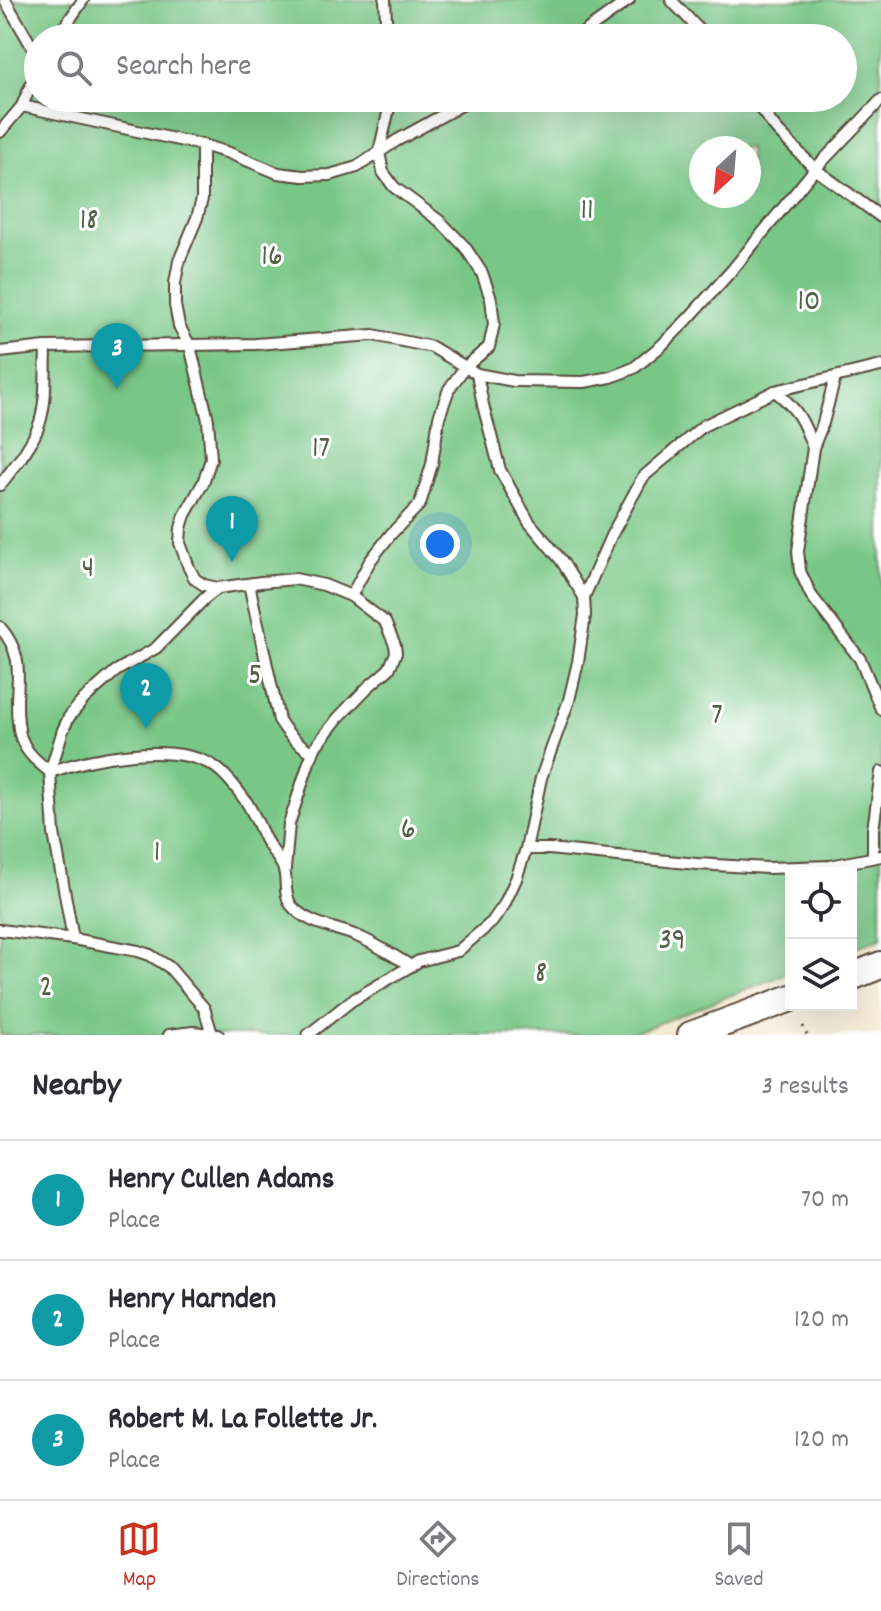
<!DOCTYPE html>
<html lang="en">
<head>
<meta charset="utf-8">
<style>
  body { margin:0; font-family:Dekko,sans-serif; background:#f7f7f7; color:#2b2b33 }
  .controls { position:absolute; right:24px; bottom:24px; display:grid; overflow:hidden; border-radius:0px; box-shadow:0 8px 32px #0002 }
  .controls button { width:72px; height:72px; display:grid; place-items:center; padding:0; border:0; border-bottom:2px solid #e1e1e2; background:#fff; color:#2b2b33; font:40px sans-serif }
  .compass { position:absolute; left:689px; top:136px; width:72px; height:72px; border-radius:50%; background:#fff; box-shadow:0 8px 32px #0002; rotate:206deg }
  .you { position:absolute; left:440px; top:544px; width:28px; height:28px; margin:-20px; border:6px solid #fff; border-radius:50%; background:#1a73e8; box-shadow:0 0 0 12px #1a73e833 }
  .badge { display:grid; place-items:center; width:52px; height:52px; border-radius:50%; background:#c8321e; color:#fff; font-size:26px; font-weight:700 }
  .pin { position:absolute; translate:-50% -66px; filter:drop-shadow(0 2px 4px #0008) }
  .pin::after { content:''; position:absolute; top:42px; width:28px; height:24px; background:inherit; clip-path:polygon(0 0,100% 0,50% 100%) }
  .list { margin:0; padding:0; list-style:none }
  h2 { display:flex; justify-content:space-between; align-items:center; height:104px; margin:0; padding:0 32px; font-size:34px }
  h2 small { font-size:26px; font-weight:400; color:#7c7c81 }
  .list li { display:grid; grid-template-columns:52px 1fr auto; gap:24px; align-items:center; box-sizing:border-box; height:120px; padding:0 32px; border-top:2px solid #e1e1e2 }
  .list b { display:block; font-size:30px; white-space:nowrap }
  .list p { margin:0; font-size:26px; white-space:nowrap; color:#7c7c81 }
  .list em { font-size:26px; font-style:normal; color:#7c7c81 }
  .icon { flex:none; width:44px; height:44px; fill:none; stroke:currentColor; stroke-width:2; stroke-linecap:round; stroke-linejoin:round }
  .map { position:relative; flex:none; width:881px; height:1035px; overflow:hidden }
  .search { position:absolute; background:#fff; box-shadow:0 8px 32px #0002; left:24px; right:24px; top:24px; height:88px; display:flex; align-items:center; gap:20px; box-sizing:border-box; padding:0 28px; border-radius:44px; color:#7c7c81; font-size:30px }
  .sheet { height:464px; background:#fff }
  nav { display:flex; justify-content:space-around; align-items:center; box-sizing:border-box; height:112px; border-top:2px solid #e1e1e2; background:#fff; font-size:22px; color:#7c7c81 }
  nav a { display:grid; justify-items:center; gap:4px }
  nav .on { color:#c8321e }
  .map>svg:first-child { display:block }
  .green { fill:#79c787; stroke:#5a7852; stroke-width:2; fill-rule:evenodd }
  .lines { fill:none; stroke-linecap:round; stroke-linejoin:round }
  .service-casing { stroke:#574638; stroke-width:14 }
  .secondary-casing { stroke:#574638; stroke-width:30 }
  .path { stroke:#574638; stroke-width:3; stroke-dasharray:2 6; stroke-linecap:butt }
  .service { stroke:#fff; stroke-width:10 }
  .secondary { stroke:#fff; stroke-width:26 }
  .labels { text-anchor:middle; dominant-baseline:central; stroke-width:6; stroke-linejoin:round; paint-order:stroke }
  .park-label { font-size:30px; fill:#516143; stroke:#fff }
</style>
</head>
<body>
<div class="map">
<svg width="881" height="1035" viewBox="0 0 881 1035">
  <rect width="100%" height="100%" fill="#fff"/>
  <filter id="ink" filterUnits="userSpaceOnUse"><feTurbulence type="fractalNoise" baseFrequency=".0125" numOctaves="2"/><feDisplacementMap in="SourceGraphic" scale="16" xChannelSelector="R" yChannelSelector="G"/><feConvolveMatrix kernelMatrix="1 2 1 2 8 2 1 2 1" color-interpolation-filters="sRGB"/></filter>
  <filter id="wash" filterUnits="userSpaceOnUse"><feTurbulence type="fractalNoise" baseFrequency=".006" numOctaves="4" result="noise"/><feDisplacementMap in="SourceGraphic" scale="32" xChannelSelector="R" yChannelSelector="G"/><feGaussianBlur stdDeviation="1.8" result="paint"/><feColorMatrix in="noise" values="0 0 0 0 0 0 0 0 0 0 0 0 0 0 0 0 0 1.4 0 .05"/><feComposite in="paint" operator="in"/></filter>
  <g filter="url(#wash)">
    <rect width="100%" height="100%" fill="#f3e7ce"/>
    <path class="green" d="M0,0H881V938L851,949V873H791V972L628,1035H0ZM38,38H843V98H38ZM701,148H749V196H701Z"/>
  </g>
  <g filter="url(#ink)">
    <g class="lines">
      <g class="service-casing">
        <g id="service">
          <path d="M5,0L38,57"/>
          <path d="M385,0L387,38"/>
          <path d="M671,0L707,38"/>
          <path d="M57,38L83,0"/>
          <path d="M576,38L629,0"/>
          <path d="M752,98L776,129L815,169L881,217"/>
          <path d="M22,106L202,145L229,153L278,173L303,176L330,175L357,167L396,141L474,98"/>
          <path d="M0,132L22,106L38,68"/>
          <path d="M202,145V199L197,218L179,261L175,283V305L179,326L190,346L208,420L211,459L203,483L185,515L181,528L180,543L189,568L195,579L204,585L218,588"/>
          <path d="M0,352L46,347L256,344L373,335L432,347L477,374L483,405L500,470L529,522L561,560L584,597"/>
          <path d="M477,374L514,381L584,382L611,377L634,368L661,346L687,320L733,269L815,169L881,100"/>
          <path d="M835,378L823,423L813,448L798,551L800,571L811,595L860,659L881,709"/>
          <path d="M775,391C798,410 803,420 813,448"/>
          <path d="M0,485C14,467 33,445 40,422C47,399 45,371 46,347"/>
          <path d="M249,584L279,720C288,735 297,743 313,753"/>
          <path d="M351,596L370,561L391,534L420,504L432,464L439,417L449,389L465,367L489,347L494,324L491,299L482,273L465,247L441,222L394,187L383,172L379,152L388,113L389,98"/>
          <path d="M0,627C29,661 13,684 18,722C19,728 19,735 22,740C27,754 39,763 50,772L54,833L73,939L138,951L150,955L169,967L204,1008L212,1034L218,1035"/>
          <path d="M50,772L63,730L69,717L84,699L116,671L156,648L205,598L218,588L261,582L295,579L324,585L351,596L385,622L395,645L396,653L389,669L368,687L338,718L316,746L309,762L289,824L285,869"/>
          <path d="M50,772C92,757 171,742 212,765C224,772 234,785 242,796C252,808 258,824 265,839C270,848 277,856 282,865C289,877 282,892 291,905C306,924 337,928 357,936C376,944 394,956 411,966"/>
          <path d="M526,849H549L697,864L768,868L830,866L881,856"/>
          <path d="M873,857V830L881,772"/>
          <path d="M0,930L73,939"/>
          <path d="M169,1035L193,1032L212,1034"/>
          <path d="M308,1035L351,1001L411,966L419,961L458,951L492,922L504,905L516,879L526,849L541,778L569,700L578,662L585,615L584,597L611,536L643,477L703,426L775,391L881,366"/>
        </g>
      </g>
      <g class="secondary-casing">
        <g id="secondary">
          <path d="M851,977L881,965"/>
          <path d="M691,1035L791,998"/>
        </g>
      </g>
      <path class="path" d="M803,1026L807,1035"/>
      <use href="#service" class="service"/>
      <use href="#secondary" class="secondary"/>
    </g>
  </g>
  <g class="labels">
    <g class="park-label">
      <text x="587" y="212">11</text>
      <text x="89" y="222">18</text>
      <text x="272" y="258">16</text>
      <text x="809" y="303">10</text>
      <text x="321" y="450">17</text>
      <text x="88" y="570">4</text>
      <text x="255" y="677">5</text>
      <text x="717" y="717">7</text>
      <text x="408" y="831">6</text>
      <text x="157" y="854">1</text>
      <text x="672" y="942">39</text>
      <text x="541" y="975">8</text>
      <text x="46" y="989">2</text>
    </g>
  </g>
</svg>
<div class="controls">
<button><svg class="icon" aria-label="locate" viewBox="0 0 24 24"><circle cx="12" cy="12" r="6"/><path d="M12 2v4M12 18v4M2 12h4M18 12h4"/></svg></button>
<button><svg class="icon" aria-label="layers" viewBox="0 0 24 24"><path d="M12 4l9 5-9 5-9-5zM3 14l9 5 9-5"/></svg></button>
</div>
<svg class="compass" viewBox="-18 -18 36 36"><path d="M0-13l5 13h-10z" fill="#e53935"/><path d="M0 13l5-13h-10z" fill="#7c7c81"/></svg>
<div class="you"></div>
<div class="pin badge" style="left:232px;top:562px;background:#0f9aa8">1</div>
<div class="pin badge" style="left:146px;top:729px;background:#0f9aa8">2</div>
<div class="pin badge" style="left:117px;top:389px;background:#0f9aa8">3</div>
<div class="search"><svg class="icon" aria-label="search" viewBox="0 0 24 24"><circle cx="10" cy="10" r="6"/><path d="M15 15l6 6"/></svg>Search here</div>
</div>
<section class="sheet">
<h2>Nearby<small>3 results</small></h2>
<ul class="list">
<li><span class="badge" style="background:#0f9aa8">1</span><div><b>Henry Cullen Adams</b><p>Place</p></div><em>70 m</em></li>
<li><span class="badge" style="background:#0f9aa8">2</span><div><b>Henry Harnden</b><p>Place</p></div><em>120 m</em></li>
<li><span class="badge" style="background:#0f9aa8">3</span><div><b>Robert M. La Follette Jr.</b><p>Place</p></div><em>120 m</em></li>
</ul>
</section>
<nav>
<a class="on"><svg class="icon" aria-label="map" viewBox="0 0 24 24"><path d="M3 6l6-2 6 2 6-2v14l-6 2-6-2-6 2zM9 4v14M15 6v14"/></svg>Map</a>
<a><svg class="icon" aria-label="directions" viewBox="0 0 24 24"><path d="M12 3l9 9-9 9-9-9zM9 14v-3h6M13 9l2 2-2 2"/></svg>Directions</a>
<a><svg class="icon" aria-label="saved" viewBox="0 0 24 24"><path d="M7 4h10v16l-5-4-5 4z"/></svg>Saved</a>
</nav>
</body>
</html>
